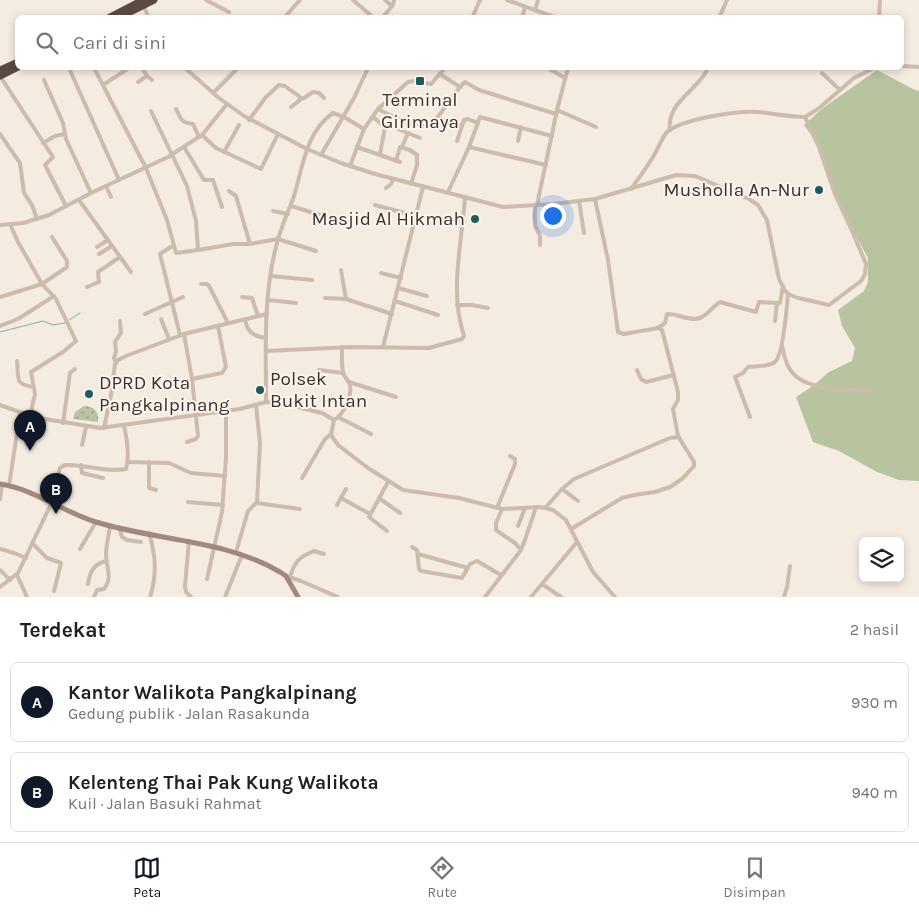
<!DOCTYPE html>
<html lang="id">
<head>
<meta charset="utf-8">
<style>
  body { margin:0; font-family:Karla,sans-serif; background:#f6f6f6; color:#202124 }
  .controls { position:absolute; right:15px; bottom:15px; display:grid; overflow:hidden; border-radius:8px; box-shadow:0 2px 8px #0003 }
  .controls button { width:45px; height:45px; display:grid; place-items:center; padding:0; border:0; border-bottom:1px solid #e0e0e0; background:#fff; color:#202124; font:25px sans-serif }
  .you { position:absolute; left:552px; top:215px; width:18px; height:18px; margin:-12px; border:4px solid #fff; border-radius:50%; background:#1a73e8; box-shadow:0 0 0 8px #1a73e833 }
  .badge { display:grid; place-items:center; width:32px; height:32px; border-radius:50%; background:#111827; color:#fff; font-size:16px; font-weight:700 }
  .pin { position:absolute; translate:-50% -41px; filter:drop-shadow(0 1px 2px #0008) }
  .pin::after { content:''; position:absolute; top:26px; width:18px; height:15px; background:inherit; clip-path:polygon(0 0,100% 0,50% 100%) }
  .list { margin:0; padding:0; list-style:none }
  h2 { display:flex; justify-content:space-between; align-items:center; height:65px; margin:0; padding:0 20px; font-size:21px }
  h2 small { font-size:16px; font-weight:400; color:#757577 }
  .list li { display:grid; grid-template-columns:32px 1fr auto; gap:15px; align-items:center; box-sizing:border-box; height:80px; margin:0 10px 10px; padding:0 10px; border:1px solid #e0e0e0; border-radius:8px }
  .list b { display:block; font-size:19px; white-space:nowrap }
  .list p { margin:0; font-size:16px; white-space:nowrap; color:#757577 }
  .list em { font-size:16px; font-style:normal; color:#757577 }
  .icon { flex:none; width:28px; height:28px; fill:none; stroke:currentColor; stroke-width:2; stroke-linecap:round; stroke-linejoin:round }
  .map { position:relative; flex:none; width:919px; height:597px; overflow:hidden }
  .search { position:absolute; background:#fff; box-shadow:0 2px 8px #0003; left:15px; right:15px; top:15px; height:55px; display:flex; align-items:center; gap:12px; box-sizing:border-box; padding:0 18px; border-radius:8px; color:#757577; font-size:19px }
  .sheet { height:245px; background:#fff }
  nav { display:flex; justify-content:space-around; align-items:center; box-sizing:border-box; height:70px; border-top:1px solid #e0e0e0; background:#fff; font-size:14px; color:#757577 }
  nav a { display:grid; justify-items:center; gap:2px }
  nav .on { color:#111827 }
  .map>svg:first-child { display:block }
  .grass { fill:#b8c4a0 }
  .park { fill:url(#park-dots) }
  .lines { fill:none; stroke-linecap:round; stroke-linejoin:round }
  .stream { stroke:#7fb0b2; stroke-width:1 }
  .street { stroke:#cdbbac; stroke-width:4 }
  .secondary { stroke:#a18a7d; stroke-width:5 }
  .highway { stroke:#5c4a42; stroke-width:7 }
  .poi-dot { fill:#1f5a5e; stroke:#fbf5ee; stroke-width:2 }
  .labels { text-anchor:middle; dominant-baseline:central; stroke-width:4; stroke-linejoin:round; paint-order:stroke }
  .poi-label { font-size:19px; fill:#3b302b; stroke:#fbf5ee; text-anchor:end }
</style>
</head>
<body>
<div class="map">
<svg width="919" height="597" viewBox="0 0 919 597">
  <defs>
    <pattern id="park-dots" width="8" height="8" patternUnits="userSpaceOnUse" patternTransform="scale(1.25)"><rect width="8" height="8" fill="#b8c4a0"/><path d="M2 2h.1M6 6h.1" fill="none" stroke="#97a083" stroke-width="1.8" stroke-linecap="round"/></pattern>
  </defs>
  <rect width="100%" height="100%" fill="#f4ebe1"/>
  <path class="grass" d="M877,70L915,90L919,91V481L899,480L877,472L839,451L813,442L796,397L813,386L829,372L852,361L855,348L842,326L838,310L864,291L868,282V258L843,212L820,147L804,125L823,108Z"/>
  <path class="park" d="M84,406C94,406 99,412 98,422L73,419L75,412Z"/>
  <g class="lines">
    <g class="stream">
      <path d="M69,320L80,313"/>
      <path d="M0,332L43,321L53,325L65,323"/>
    </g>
    <g class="street">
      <path d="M206,0L229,12"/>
      <path d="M353,0L374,18"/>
      <path d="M385,0L392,6"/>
      <path d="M507,0L557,18"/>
      <path d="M143,5L149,18"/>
      <path d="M535,10L538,0"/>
      <path d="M284,18L300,0"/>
      <path d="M382,18L393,5L394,0"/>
      <path d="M472,18L480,0"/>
      <path d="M522,18L525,7"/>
      <path d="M719,18L727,0"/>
      <path d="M879,18L880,0"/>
      <path d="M902,66L919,67"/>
      <path d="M69,68L119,180"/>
      <path d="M94,68L146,168L167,220L176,253L198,250"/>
      <path d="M142,68L147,76L152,80"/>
      <path d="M185,68L219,98L244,116L307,149L341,163L375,174L503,207L553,204L595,199L676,175L695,176L749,199L758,205L767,220L779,279L784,289L788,294L798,298L829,305L861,281L865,274L866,264L853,233L835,194L819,147L805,117L818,109L854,78L874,68"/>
      <path d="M548,68L565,78"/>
      <path d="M822,73L840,90"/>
      <path d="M440,74L460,87L465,82L479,90L556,114"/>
      <path d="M0,76L53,157L45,165L66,206"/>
      <path d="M44,80L63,123L66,139L91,193"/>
      <path d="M138,82L147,76"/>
      <path d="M103,85L129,68"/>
      <path d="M460,87L437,118L462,126"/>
      <path d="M213,93L238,68"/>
      <path d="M300,99L304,98L313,92L319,93L324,98"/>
      <path d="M176,109C182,120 180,122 193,124L199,137"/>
      <path d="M378,109C393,117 409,125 427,126"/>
      <path d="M557,110L596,127"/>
      <path d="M151,111L187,186L196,221L198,250L233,244H250L278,239L316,251"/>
      <path d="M373,117L385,127L380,154"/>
      <path d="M249,120L266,97L279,85L285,86L300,97L299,101L291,107"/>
      <path d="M385,126L393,127L420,138"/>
      <path d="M670,130C666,102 699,90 708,68"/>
      <path d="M0,134L20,163L24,193L32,205L37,219"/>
      <path d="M202,135L216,148L261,169L278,134"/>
      <path d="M457,141L464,120L468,119L478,123"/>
      <path d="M518,141L521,127"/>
      <path d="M43,143L55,136L65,134"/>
      <path d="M184,147L204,180H213L222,207"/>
      <path d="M357,147L400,162"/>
      <path d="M402,147L408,133"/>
      <path d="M469,147L546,165"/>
      <path d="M224,152L239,125"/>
      <path d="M321,155L354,98L368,68"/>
      <path d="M396,161L400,147L410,150L417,155V165L411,184"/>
      <path d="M350,166L364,129L378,109L408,82L414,81L431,84L445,68"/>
      <path d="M106,186L111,197"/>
      <path d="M386,188L391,184L393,179"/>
      <path d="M631,189C639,178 646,168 653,157C658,149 661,140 666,133C680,119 739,110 759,112C775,114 789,117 805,117"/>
      <path d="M229,191L236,196L250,244"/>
      <path d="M448,192L469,147L480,117L552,136"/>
      <path d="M79,200L131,272"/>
      <path d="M579,201L584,233"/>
      <path d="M375,205L416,216"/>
      <path d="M535,205V226L540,236V245"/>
      <path d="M537,205L557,110L568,68"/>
      <path d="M291,206L340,221"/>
      <path d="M273,211L288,214"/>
      <path d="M452,220L464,222"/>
      <path d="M10,224L18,242L42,284L56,299L76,341L63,352L31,372L35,394L30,416"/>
      <path d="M0,225L23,223L49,215L91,193L168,157L202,135L227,104"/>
      <path d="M174,245L160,254L180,335"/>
      <path d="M97,247L108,240"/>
      <path d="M99,254L112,246"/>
      <path d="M341,270L346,299L392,314"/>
      <path d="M381,273L401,278"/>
      <path d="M271,276L312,280"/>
      <path d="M201,284H207L209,286L228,323"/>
      <path d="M87,287L99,282L98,272L120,257"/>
      <path d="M398,288L427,296"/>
      <path d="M0,297L42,284L67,267V261L52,237"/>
      <path d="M242,297L252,298L258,316"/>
      <path d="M325,298L346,299"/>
      <path d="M268,300L296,303"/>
      <path d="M395,301L438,315"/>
      <path d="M457,305H472L488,308"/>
      <path d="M145,314L183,297"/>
      <path d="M161,319L169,339"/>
      <path d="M245,319C247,332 253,336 266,338"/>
      <path d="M775,321L777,303"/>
      <path d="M0,326L18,319L54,296"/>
      <path d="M658,328L665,323L667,314C678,313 689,322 700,318C708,315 713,306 720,302L756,312L759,302L780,303L783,286"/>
      <path d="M782,345C784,356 787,370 797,377C813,390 851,391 871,389"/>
      <path d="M383,347L423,187"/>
      <path d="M266,351L352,347L429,348L462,339L464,336C449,290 462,244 465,197"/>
      <path d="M17,361C19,378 14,384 33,387"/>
      <path d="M116,363L114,358L116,351L115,342L121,333L120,321"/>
      <path d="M319,370L343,373"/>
      <path d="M637,370L641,379L646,382L674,375"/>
      <path d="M192,379L222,373L226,367L218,326"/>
      <path d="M349,382L396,397"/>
      <path d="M266,402C266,350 263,297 276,247C280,228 289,211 295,193C303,164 307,131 333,113L344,117L364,129"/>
      <path d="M0,405L33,417L100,428L240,409L266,402L289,405L322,413L334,420L331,435L338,445L368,468L403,490L459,498L502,509L540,507L553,510L566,520L593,572L615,597"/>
      <path d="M338,417L371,434"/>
      <path d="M750,417L735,377L743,373L748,367C756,366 768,367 775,362C783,355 787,306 788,294"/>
      <path d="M334,420C344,414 352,397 350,385C349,381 346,379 344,375C341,368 342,356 342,347"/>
      <path d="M63,423L70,373L75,369"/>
      <path d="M104,428L111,395L115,364L118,360L126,356L184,334"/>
      <path d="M187,442L196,439L198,436L192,379L184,334L267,314"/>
      <path d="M82,445L86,427"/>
      <path d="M128,462L169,463L191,473L225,476"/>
      <path d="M149,462V488L156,490"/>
      <path d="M81,465L82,473L103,478"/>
      <path d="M302,478L325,439L331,434"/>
      <path d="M9,486L20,413"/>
      <path d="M562,489L578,501"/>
      <path d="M39,497L53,491L60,468L65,465C86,464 105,473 126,469C130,455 127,439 124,426"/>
      <path d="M341,498L370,514"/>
      <path d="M379,498L400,513"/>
      <path d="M0,499L2,484"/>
      <path d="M188,502L223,505"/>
      <path d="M257,503L300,509"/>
      <path d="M337,505L346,489"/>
      <path d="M546,507L562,489L574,479L670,438L679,437"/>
      <path d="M497,508L515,464V459L510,456"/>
      <path d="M502,509L496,523V530L515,543L521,550"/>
      <path d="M518,526L525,508"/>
      <path d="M119,527L122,537L127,540L141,542"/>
      <path d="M571,529L622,498L634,495L655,492L670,487L682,479L694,466V462L678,436L673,409L678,400V392L662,330L658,328L624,334L618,332L608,260L595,199"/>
      <path d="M387,531L369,517L388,482"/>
      <path d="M149,533C156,556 157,575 150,597"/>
      <path d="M189,541L185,586L186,592L191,597"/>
      <path d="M32,543L47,558L61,563L54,591"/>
      <path d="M412,547L417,550L419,569L421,571L462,578L470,564L477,561L501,575"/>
      <path d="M0,549L14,553L26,558"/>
      <path d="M80,549L96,522"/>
      <path d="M236,552L248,511L257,502L260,443L256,405"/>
      <path d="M418,554L468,568"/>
      <path d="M0,570L10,580"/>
      <path d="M17,575L27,597"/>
      <path d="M286,576L301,581L338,597"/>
      <path d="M290,577C295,561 299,557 314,551L324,554"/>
      <path d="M207,579L222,512L226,458V411"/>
      <path d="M88,584C90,571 94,564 106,561"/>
      <path d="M542,584L561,597"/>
      <path d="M0,587L18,573L51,504"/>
      <path d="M94,597L97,590L104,589C113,578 106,567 106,554C106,545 109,535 110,526"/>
      <path d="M225,597L242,555"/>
      <path d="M485,597L521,550L526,537L536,507"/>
      <path d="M531,597L577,542"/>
      <path d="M784,597L787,587L790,566"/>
    </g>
    <path class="secondary" d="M0,484C34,489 63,512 96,522C157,541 224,539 280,572L286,576L298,597"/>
    <g class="highway">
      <path d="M108,18L143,0"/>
      <path d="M118,18L154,0"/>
      <path d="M0,70L18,62"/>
      <path d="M0,76L18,67"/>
    </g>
  </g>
  <g class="poi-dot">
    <rect x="415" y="76" width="10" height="10" rx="2.5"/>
    <circle cx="819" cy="190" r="5"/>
    <circle cx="475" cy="219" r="5"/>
    <circle cx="260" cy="390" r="5"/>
    <circle cx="89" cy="394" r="5"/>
  </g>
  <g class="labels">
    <g class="poi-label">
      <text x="420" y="100" text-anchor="middle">Terminal<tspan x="420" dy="22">Girimaya</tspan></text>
      <text x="809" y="190">Musholla An-Nur</text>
      <text x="465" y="219">Masjid Al Hikmah</text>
      <text x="270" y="379" text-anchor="start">Polsek<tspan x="270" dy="22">Bukit Intan</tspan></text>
      <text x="99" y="383" text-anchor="start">DPRD Kota<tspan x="99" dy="22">Pangkalpinang</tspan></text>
    </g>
  </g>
</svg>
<div class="controls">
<button><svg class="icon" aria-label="layers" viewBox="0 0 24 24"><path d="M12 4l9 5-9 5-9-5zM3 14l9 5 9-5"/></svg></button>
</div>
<div class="you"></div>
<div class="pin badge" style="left:30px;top:451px">A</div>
<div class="pin badge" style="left:56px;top:514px">B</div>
<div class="search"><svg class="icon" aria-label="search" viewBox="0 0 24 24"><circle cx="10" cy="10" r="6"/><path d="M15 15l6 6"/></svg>Cari di sini</div>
</div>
<section class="sheet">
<h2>Terdekat<small>2 hasil</small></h2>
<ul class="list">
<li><span class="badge">A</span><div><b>Kantor Walikota Pangkalpinang</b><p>Gedung publik · Jalan Rasakunda</p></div><em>930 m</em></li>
<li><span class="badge">B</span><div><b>Kelenteng Thai Pak Kung Walikota</b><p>Kuil · Jalan Basuki Rahmat</p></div><em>940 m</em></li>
</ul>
</section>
<nav>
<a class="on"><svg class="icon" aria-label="map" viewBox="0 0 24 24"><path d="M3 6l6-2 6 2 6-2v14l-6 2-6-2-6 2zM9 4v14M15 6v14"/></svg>Peta</a>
<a><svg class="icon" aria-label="directions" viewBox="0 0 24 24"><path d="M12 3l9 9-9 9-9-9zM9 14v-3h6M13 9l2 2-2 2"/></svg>Rute</a>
<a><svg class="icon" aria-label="saved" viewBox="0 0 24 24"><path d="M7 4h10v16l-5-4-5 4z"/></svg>Disimpan</a>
</nav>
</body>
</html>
